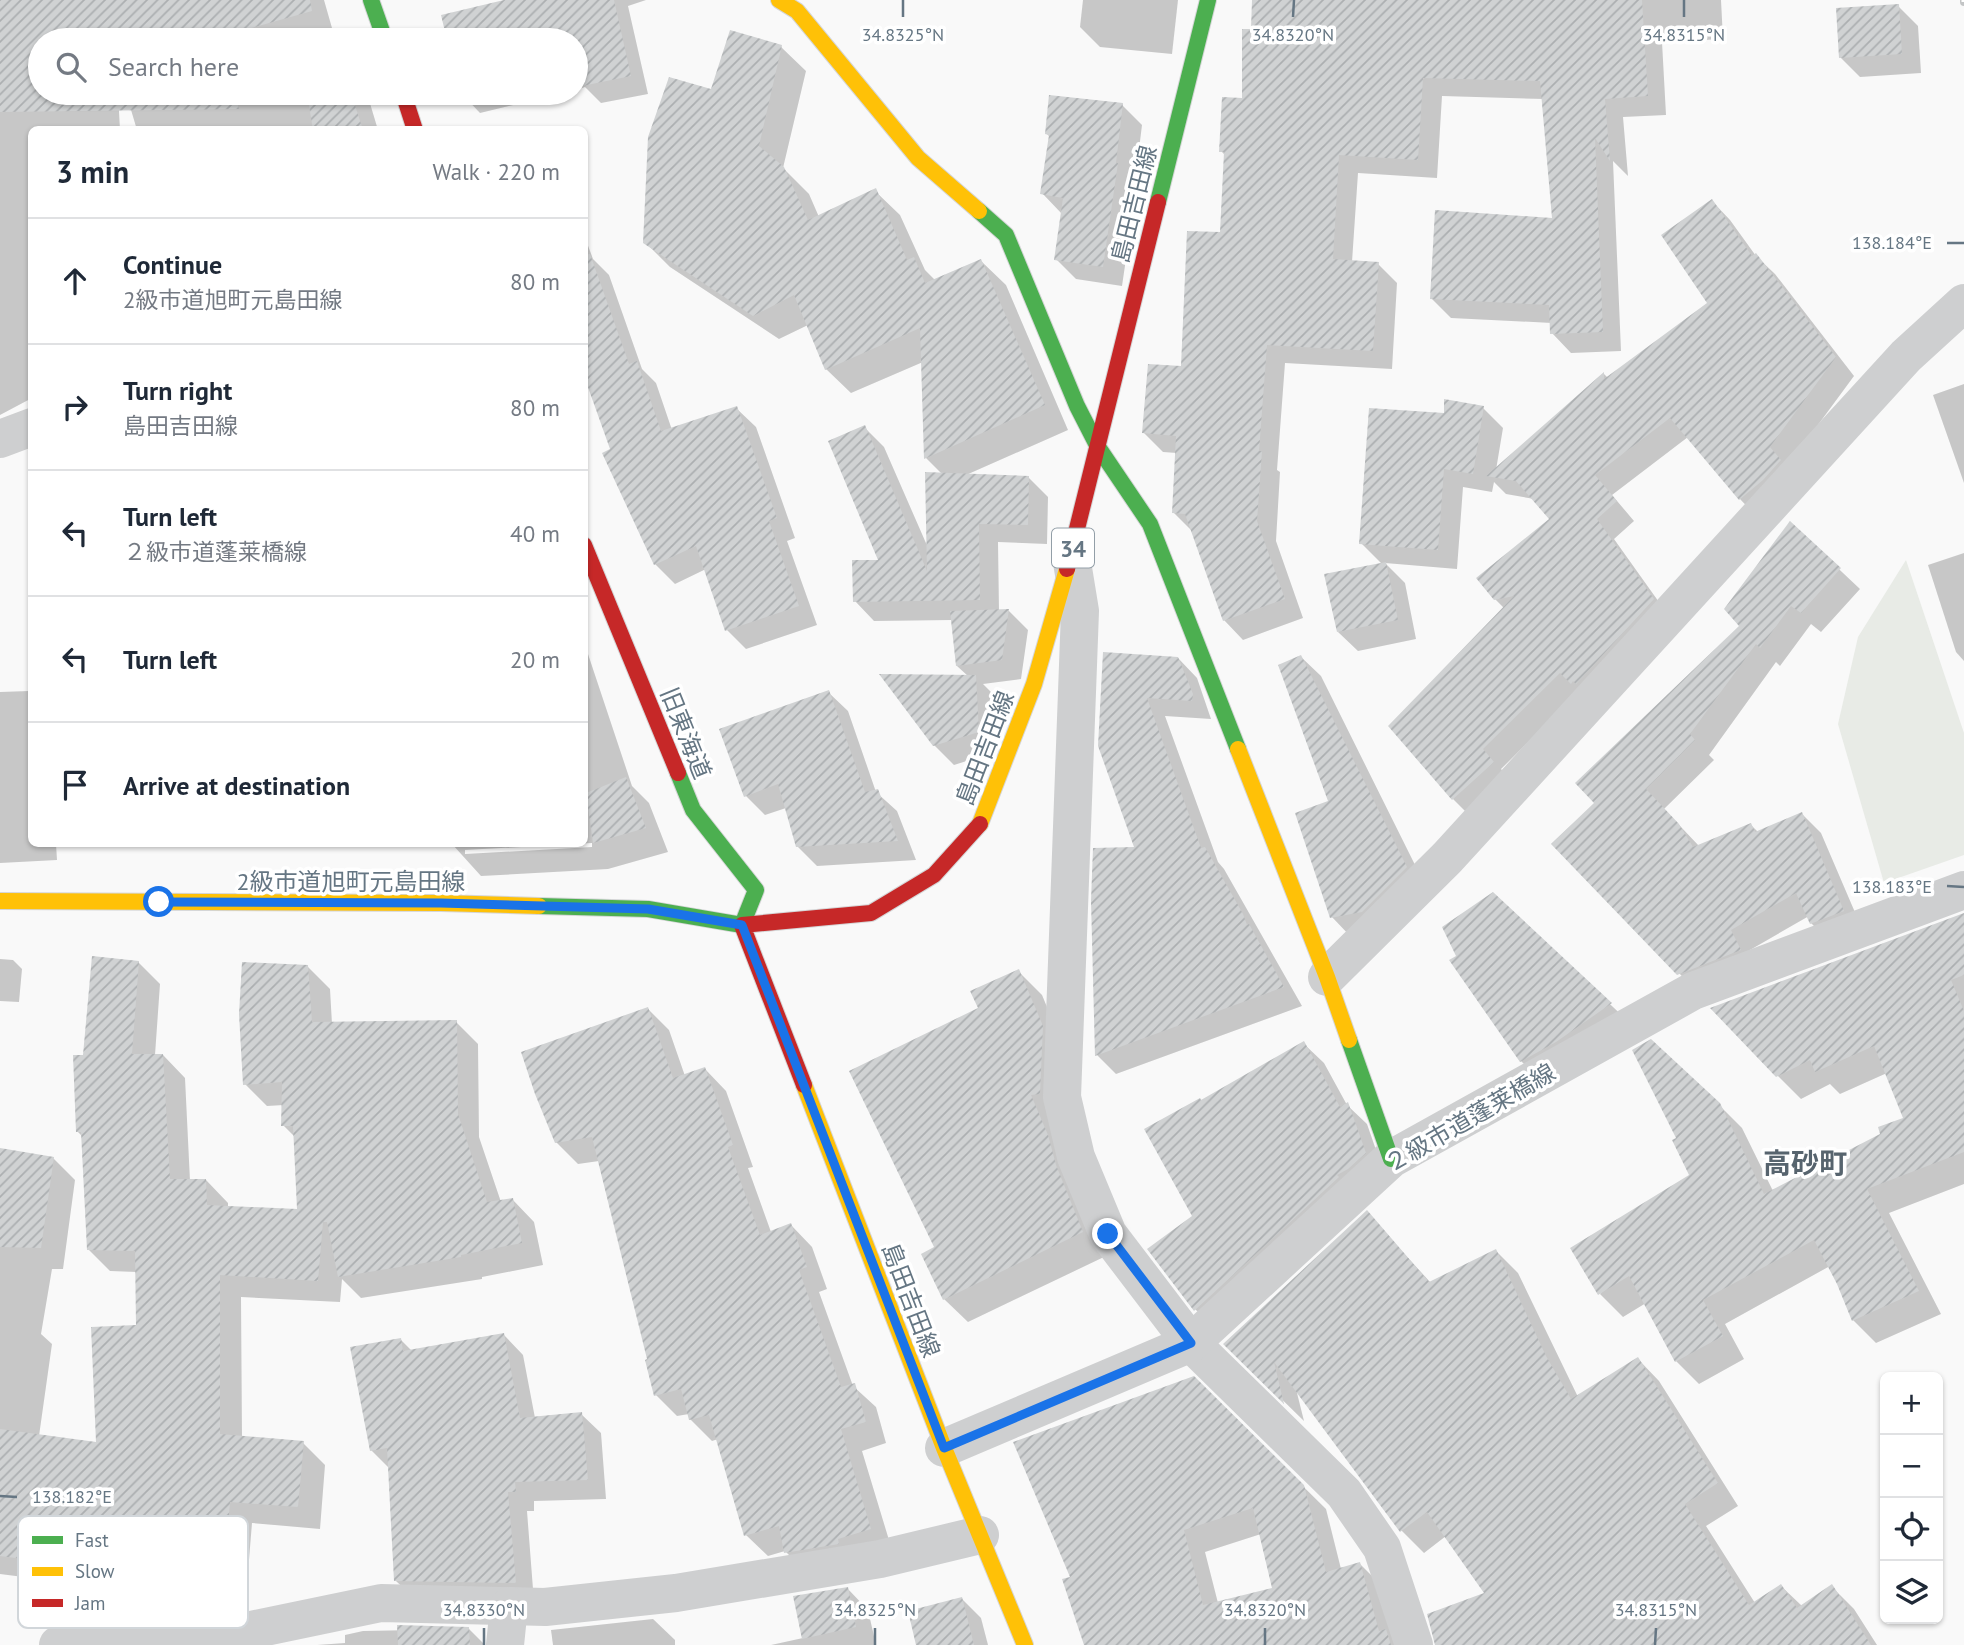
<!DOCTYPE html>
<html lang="en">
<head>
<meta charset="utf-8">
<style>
  body { margin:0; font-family:"PT Sans","Noto Sans JP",sans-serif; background:#f6f6f7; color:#1f2937 }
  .controls { position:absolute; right:21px; bottom:21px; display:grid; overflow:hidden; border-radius:10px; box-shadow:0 2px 5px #0004 }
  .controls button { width:63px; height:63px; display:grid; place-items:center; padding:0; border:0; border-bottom:2px solid #e0e1e3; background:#fff; color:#1f2937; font:35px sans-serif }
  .stop { position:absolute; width:21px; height:21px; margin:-16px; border:5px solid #1a73e8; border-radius:50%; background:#fff }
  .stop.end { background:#1a73e8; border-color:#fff; box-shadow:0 2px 7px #0008 }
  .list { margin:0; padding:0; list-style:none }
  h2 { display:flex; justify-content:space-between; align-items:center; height:91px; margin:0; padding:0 28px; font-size:30px }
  h2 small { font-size:23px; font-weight:400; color:#747a83 }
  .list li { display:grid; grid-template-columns:46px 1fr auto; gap:21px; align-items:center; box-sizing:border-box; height:126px; padding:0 28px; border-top:2px solid #e0e1e3 }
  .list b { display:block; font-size:26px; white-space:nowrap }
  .list p { margin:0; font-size:23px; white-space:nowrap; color:#747a83 }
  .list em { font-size:23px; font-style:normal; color:#747a83 }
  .icon { flex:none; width:38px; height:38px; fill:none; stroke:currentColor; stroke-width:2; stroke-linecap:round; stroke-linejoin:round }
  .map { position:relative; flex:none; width:1964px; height:1645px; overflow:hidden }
  .search { position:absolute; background:#fff; box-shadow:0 2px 5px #0004; left:28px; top:28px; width:560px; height:77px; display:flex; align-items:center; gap:18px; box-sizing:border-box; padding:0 24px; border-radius:38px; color:#747a83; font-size:26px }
  .panel { position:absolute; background:#fff; box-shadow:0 2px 5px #0004; left:28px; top:126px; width:560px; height:721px; border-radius:10px }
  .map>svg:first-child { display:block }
  .park { fill:#e8ebe6 }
  .shadow { fill:#0003; fill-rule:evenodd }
  .building { fill:url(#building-hatch); fill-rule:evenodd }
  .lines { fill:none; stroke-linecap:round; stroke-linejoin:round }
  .fast-casing { stroke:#d5d6d7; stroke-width:18 }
  .slow-casing { stroke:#d5d6d7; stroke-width:18 }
  .jam-casing { stroke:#d5d6d7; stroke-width:18 }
  .street { stroke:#cecfd0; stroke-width:38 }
  .fast { stroke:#4caf50; stroke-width:16 }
  .slow { stroke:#ffc107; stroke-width:16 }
  .jam { stroke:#c62828; stroke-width:16 }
  .rail-casing { stroke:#c3c5c6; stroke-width:8 }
  .rail { stroke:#fff; stroke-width:5; stroke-dasharray:16; stroke-linecap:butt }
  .route { stroke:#1a73e8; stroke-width:9 }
  .ticks { fill:none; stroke:#657683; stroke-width:2.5 }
  .labels { text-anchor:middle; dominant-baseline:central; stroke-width:7; stroke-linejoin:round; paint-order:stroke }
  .shield { fill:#fff; stroke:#939fa8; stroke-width:2 }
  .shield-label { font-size:23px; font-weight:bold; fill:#657683 }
  .street-label { font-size:24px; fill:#657683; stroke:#fff }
  .quarter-label { font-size:28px; font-weight:bold; fill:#57646e; stroke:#fff }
  .key { fill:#fff; stroke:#d1d6da; stroke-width:2 }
  .key-label { font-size:19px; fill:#657683 }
  .ticks-label { font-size:18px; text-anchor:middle; fill:#657683; stroke:#fff; stroke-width:7; stroke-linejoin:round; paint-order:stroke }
</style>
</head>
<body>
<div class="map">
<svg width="1964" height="1645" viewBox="0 0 1964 1645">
  <defs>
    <pattern id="building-hatch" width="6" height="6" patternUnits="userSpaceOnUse" patternTransform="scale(1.75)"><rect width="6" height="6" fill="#d0d2d3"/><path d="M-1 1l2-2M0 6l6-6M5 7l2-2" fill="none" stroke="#acafb1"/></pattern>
  </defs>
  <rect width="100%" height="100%" fill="#f9f9f9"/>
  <path class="park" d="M1906,560L1964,733V855L1884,883L1838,724L1858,637Z"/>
  <g class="shadow">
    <path d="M0,0H324L334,35L315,40H40V93H118L120,130H32V398L0,415Z"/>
    <path d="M565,0H646L628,6L648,94L601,103L585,87L576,90V40H460L567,7Z"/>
    <path d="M1083,0H1178L1172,54L1100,47L1080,27Z"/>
    <path d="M1253,0H1721L1723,39L1662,42L1666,115L1623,117L1628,176L1613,161L1621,351L1571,353L1552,333V323L1451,318L1432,299L1554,219L1544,99L1442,96L1437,178L1358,173L1352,262L1378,264L1397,283L1392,369L1285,363L1277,470L1280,472L1276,541L1303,618L1243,640L1224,620L1193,532L1173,512L1177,453L1163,452L1144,433L1183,368L1221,234L1226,156L1221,151L1244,100L1252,31Z"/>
    <path d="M1898,6L1918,26L1921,73L1860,77L1840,57Z"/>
    <path d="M781,47L806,71L783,168L809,194L819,217L875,191L900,215L925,270L935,280L981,261L1006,285L1068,430L966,475L1028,477L1048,497L1047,544L998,542L999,611L1008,610L1028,630L1021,679L983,684L995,696L998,751L954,765L934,745L969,677L957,666L953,620L874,621L855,601L881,561L864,427L884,447L929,550L942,474L926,458L923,362L851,393L826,369L808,325L779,339L670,267L645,242L712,91Z"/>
    <path d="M126,93H251L254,105L292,93H361L369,100L378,130H137Z"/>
    <path d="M461,93H563L480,113Z"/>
    <path d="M1122,105L1142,125L1135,182L1137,184L1122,286L1076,279L1056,259L1062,214L1042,193L1051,138L1046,133Z"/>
    <path d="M1712,201L1730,220L1756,256L1775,274L1854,376L1787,467L1758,518L1740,499L1688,437L1612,495L1634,521L1614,539L1671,619L1580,691L1501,769L1512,782L1471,817L1453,799L1505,609L1495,599L1552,519L1534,499L1506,494L1494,482L1492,492L1463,487L1457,569L1385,563L1405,583L1416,639L1358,651L1338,632L1382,564L1361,543L1445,415L1483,408L1503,428L1496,470L1604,374L1608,378L1709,304Z"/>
    <path d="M584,235L593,259L609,275L642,369L656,383L672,430L736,408L756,427L795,538L787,541L817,625L746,649L727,630L706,569L675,584L655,564L584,371Z"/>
    <path d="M1964,384V483L1933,395Z"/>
    <path d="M1790,523L1860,589L1821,632L1811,624L1780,666L1776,662L1709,755L1714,760L1664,809L1699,846L1751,825L1759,833L1802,814L1821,833L1863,931L1831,943L1811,923L1809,916L1750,950L1698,993L1679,973L1596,803L1741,626Z"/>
    <path d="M1964,553V661L1956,652L1928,565Z"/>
    <path d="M584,651L588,654L632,786L649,803L668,852L608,869L481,876L452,844H584ZM592,843V847L465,854V850Z"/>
    <path d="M1301,657L1321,676L1426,887L1351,937L1332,917L1330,802Z"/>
    <path d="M1178,658L1197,678L1211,719L1165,716L1218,862L1224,869L1302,1006L1116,1074L1097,1055L1137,849L1099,746Z"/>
    <path d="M29,691L32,694V844H56L57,860L0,863V692Z"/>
    <path d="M828,692L848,711L876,792L897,811L916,860L817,866L797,846L786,808L765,815L746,796Z"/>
    <path d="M340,844H390V846H343Z"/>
    <path d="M1493,894L1630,1023L1541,1081L1521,1061L1458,957Z"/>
    <path d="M1964,915V1184L1889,1213L1941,1314L1876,1343L1853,1320L1830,1266L1725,1324L1744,1359L1699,1384L1676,1361L1646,1303L1623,1317L1600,1294L1691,1175L1718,1104L1742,1128L1773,1191L1882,1135L1905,1119L1887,1073L1840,1094L1830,1084L1801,1099L1777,1075Z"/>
    <path d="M0,959L13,960L22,969L19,1002L0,1001Z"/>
    <path d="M138,962L160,984L155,1055H163L185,1078L190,1181L206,1180L228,1203V1207L299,1211L295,1137L283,1125L284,1105L267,1106L245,1084L308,967L330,989L332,1024L456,1022L478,1044L479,1137L501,1202L512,1199L534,1222L543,1265L482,1277V1279L361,1298L342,1279L340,1302L241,1297L242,1438L303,1443L325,1465L320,1529L252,1523L248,1572L232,1571L227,1636L163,1625L100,1620L77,1598L78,1584L0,1574V1150L53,1158L75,1180L63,1269H52L41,1334L52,1344L39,1436L98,1444L137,1327V1272L110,1271L88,1249L82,1136L77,1131L85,1056Z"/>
    <path d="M1019,972L1042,995L1065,1050L1106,1256L968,1322L944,1299L937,1248Z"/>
    <path d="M648,1009L669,1030L685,1076L705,1069L726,1091L753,1167L748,1168L771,1232L791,1225L812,1247L827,1289L819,1292L853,1386L876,1407L886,1443L862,1451L892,1550L808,1574L785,1551L768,1556L746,1535L718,1439L712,1441L690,1419L689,1414L677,1416L656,1395L649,1360L599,1161L578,1164L556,1142Z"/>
    <path d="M1304,1044L1324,1063L1347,1105L1367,1124L1384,1173L1215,1329L1195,1309V1216L1201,1102Z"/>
    <path d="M1367,1213L1431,1283L1496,1251L1518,1273L1578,1397L1638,1359L1659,1381L1738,1506L1706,1526L1755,1603L1781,1586L1802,1606L1832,1587L1854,1609L1877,1645H1437L1487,1594L1446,1536L1424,1553L1402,1531L1296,1389L1304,1421L1225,1344Z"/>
    <path d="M504,1335L523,1355L535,1418L581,1414L601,1433L606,1499L534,1501V1511H527L534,1602L416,1600L396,1581L389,1468L371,1450L401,1340L412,1351Z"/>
    <path d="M1193,1378L1326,1509L1341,1569L1360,1564L1382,1586L1399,1645H1086L1072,1578ZM1261,1534L1274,1589L1218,1603L1205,1552Z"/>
    <path d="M847,1588L868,1610L876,1645H771L803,1638Z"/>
    <path d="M962,1599L981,1618L988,1645H918Z"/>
    <path d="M653,1619L675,1640V1645H553L551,1630Z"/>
    <path d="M469,1629L485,1645H317L345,1643V1635L363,1631Z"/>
  </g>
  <g class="building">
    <path d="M0,0H310L312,11L219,37L220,40H40V93H234L239,109L0,112Z"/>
    <path d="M504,0H614L631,76L582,86L578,68H576V40H447L441,15Z"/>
    <path d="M1252,0H1642L1648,96L1605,99L1610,161L1595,138L1603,332L1550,334L1549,305L1430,299L1435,210L1552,218L1540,81L1423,78L1418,160L1339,155L1333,259L1379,262L1373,351L1267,345L1259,451H1262L1257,521L1285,599L1223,621L1185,514L1172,513L1176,436L1142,433L1148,364L1181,366L1187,231L1220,232L1224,152H1219L1222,97L1242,98V29H1251Z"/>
    <path d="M1899,4L1902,54L1839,58L1836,8Z"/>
    <path d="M730,30L782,45L759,146L784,167L808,220L876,188L907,260L914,257L925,283L981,259L1045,405L924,459L920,328L825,370L794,295L753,316L643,243L648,137L669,77L711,89Z"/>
    <path d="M307,93H351L363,130H313Z"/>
    <path d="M1049,95L1123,103L1116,163H1118L1103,267L1054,260L1063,198L1040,194L1049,135L1045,134Z"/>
    <path d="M1712,199L1752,256L1756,253L1836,357L1770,447L1781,460L1763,480L1739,500L1670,418L1595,475L1617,501L1597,519L1654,599L1576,684L1573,681L1571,684L1560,673L1483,749L1494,762L1452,800L1388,726L1514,596L1494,600L1476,578L1549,519L1516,481L1486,476L1604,372V379L1707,303L1661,235Z"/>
    <path d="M590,254L629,364L637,361L661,431L737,406L777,518L769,521L799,606L725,631L696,546L654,565L602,453L610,449L584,376V255Z"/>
    <path d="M1444,399L1484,406L1473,474L1444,469L1438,550L1359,544L1369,408L1444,413Z"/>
    <path d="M865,425L927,571L925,472L1029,476L1028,525L979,524L980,600L853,602L852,560H878L828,441Z"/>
    <path d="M1790,521L1841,568L1801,613L1791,606L1760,648L1756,644L1690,734L1695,740L1646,789L1679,824L1693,847L1751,823L1755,832L1802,812L1844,911L1810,924L1796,893L1731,930L1741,950L1677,975L1551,844L1594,803L1575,783L1739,626L1724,609Z"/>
    <path d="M1386,562L1398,620L1337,632L1324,574Z"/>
    <path d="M1009,609L1002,660L956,666L950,611Z"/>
    <path d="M1103,652L1178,657L1193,694L1192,701L1147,698L1201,848L1205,847L1243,914L1247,925L1249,924L1284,987L1095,1056L1091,901L1093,848L1134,847L1098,746Z"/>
    <path d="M1301,655L1407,867L1362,912L1330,918L1295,813L1328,801L1278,665Z"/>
    <path d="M879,674L976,675L979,732L933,746Z"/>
    <path d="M829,690L865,792L878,789L898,841L796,847L778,784L744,797L719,729Z"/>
    <path d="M626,777L646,828L593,843L586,793Z"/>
    <path d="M1493,892L1612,1003L1556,1042L1520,1062L1449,960L1456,956L1442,927Z"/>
    <path d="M1964,913V975L1951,980L1964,1011V1152L1867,1189L1919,1291L1852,1321L1837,1284L1814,1240L1703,1300L1723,1336L1675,1362L1629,1276L1598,1295L1570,1248L1689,1175L1672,1140L1676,1138L1632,1050L1651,1039L1720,1103L1764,1194L1880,1134L1878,1127L1903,1118L1874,1046L1815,1072L1810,1060L1776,1077L1710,1008Z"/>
    <path d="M92,956L139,961L132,1054H163L170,1179H206L207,1205L297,1209L293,1126H281L282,1082L243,1085L239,1014L242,962L308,965L312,1022L457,1020L458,1114L487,1202L513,1198L522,1243L461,1255V1257L338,1277L327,1222H323L318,1281L220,1275V1434L304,1441L298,1507L230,1502L226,1551L210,1550L206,1615L153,1618V1604L76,1599L78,1566L0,1556V1429L96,1442L91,1327L136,1325L135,1251L87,1250L81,1132H76L73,1055H83Z"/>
    <path d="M1019,969L1043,1026L1040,1094L1031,1095L1048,1135L1056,1165L1083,1232L943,1300L921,1254L934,1247L849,1071L978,1008L970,991Z"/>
    <path d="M648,1007L673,1078L705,1067L733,1145L728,1147L760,1235L791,1223L807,1267L799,1270L841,1387L855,1383L866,1422L841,1429L871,1529L838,1539L839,1544L784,1553L779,1526L744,1536L709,1415L689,1420L681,1389L654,1396L645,1360L647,1359L592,1137L555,1143L535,1094L521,1052Z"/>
    <path d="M1304,1041L1340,1107L1348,1102L1366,1153L1348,1169L1337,1175L1339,1177L1194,1311L1147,1249L1192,1216L1144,1129L1200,1098L1201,1100Z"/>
    <path d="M0,1148L54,1157L41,1248L0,1247Z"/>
    <path d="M1367,1210L1429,1282L1496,1249L1546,1356L1571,1399L1638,1357L1718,1483L1685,1504L1749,1605L1781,1584L1797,1608L1832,1584L1871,1645H1435L1427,1614L1484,1593L1427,1512L1400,1532L1274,1362L1284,1404L1223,1344Z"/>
    <path d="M504,1333L520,1418L582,1412L588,1480L515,1482L516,1492H508L516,1583L394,1581L387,1448L370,1451L350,1347L401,1338L403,1351Z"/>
    <path d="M1194,1376L1304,1485L1326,1572L1360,1562L1379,1631L1386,1629L1391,1645H1084L1062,1579L1070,1577L1013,1442ZM1253,1508L1272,1588L1203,1605L1184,1530Z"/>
    <path d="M848,1587L856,1627L802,1639L793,1596Z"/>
    <path d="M962,1597L974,1645H916L908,1611Z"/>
    <path d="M397,1625L469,1627L470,1645H398Z"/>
  </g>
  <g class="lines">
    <g class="fast-casing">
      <g id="fast">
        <path d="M371,0L385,40"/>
        <path d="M1158,202L1208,0"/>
        <path d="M979,211L1006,235L1077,406L1098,447L1150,524L1238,749"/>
        <path d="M539,906L648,909L742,925L756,890L693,810L678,773"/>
        <path d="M1349,1040L1391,1159"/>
      </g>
    </g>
    <g class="slow-casing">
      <g id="slow">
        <path d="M779,0L797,11L918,158L979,211"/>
        <path d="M1238,749L1327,977L1349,1040"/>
        <path d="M980,824L1034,684L1067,569"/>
        <path d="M0,901L441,903L539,906"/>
        <path d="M804,1085L944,1448L1025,1645"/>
      </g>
    </g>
    <g class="jam-casing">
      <g id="jam">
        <path d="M403,93L415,130"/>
        <path d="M584,545L678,773"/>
        <path d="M1067,569L1158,202"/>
        <path d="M804,1085L742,925L871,913L934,875L980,824"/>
      </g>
    </g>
    <g class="street">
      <path d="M0,439L32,427"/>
      <path d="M1071,556L1080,611L1062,1097L1076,1157L1108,1234L1191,1343L1344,1493L1382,1548L1414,1645"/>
      <path d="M1327,977L1447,858L1906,356L1964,303"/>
      <path d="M944,1448L1191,1343L1391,1159L1693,991L1964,890"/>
      <path d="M58,1645L222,1636L381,1603L545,1607L676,1593L880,1559L980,1535"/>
      <path d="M505,1645L509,1606"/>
    </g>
    <use href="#fast" class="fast"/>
    <use href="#slow" class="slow"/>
    <use href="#jam" class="jam"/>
    <g class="rail-casing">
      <path id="rail" d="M1964,0V2"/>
    </g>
    <use href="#rail" class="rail"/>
  </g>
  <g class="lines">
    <path class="route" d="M159,902L441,903L648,909L742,925L944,1448L1191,1343L1108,1234"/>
  </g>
  <path class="ticks" d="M903,17V0M1293,17L1294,0M1684,17V0M1947,243H1964M1947,886L1964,887M0,1496L17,1497M484,1645V1628M875,1645V1628M1265,1645V1628M1655,1645L1656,1628"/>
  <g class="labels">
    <rect class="shield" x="1052" y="528.5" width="42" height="39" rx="5"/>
    <g class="shield-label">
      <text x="1073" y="548">34</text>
    </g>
    <g class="street-label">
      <text transform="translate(1134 204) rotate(-76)">島田吉田線</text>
      <text transform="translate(686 733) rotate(68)">旧東海道</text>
      <text transform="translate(985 748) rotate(-69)">島田吉田線</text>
      <text x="351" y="881">2級市道旭町元島田線</text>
      <text transform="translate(1470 1118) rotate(-30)">２級市道蓬莱橋線</text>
      <text transform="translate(911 1300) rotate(69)">島田吉田線</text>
    </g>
    <g class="quarter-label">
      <text x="1805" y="1162">高砂町</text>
    </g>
  </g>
  <rect x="18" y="1516" width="230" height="112" rx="10" class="key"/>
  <rect x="32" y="1536" width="31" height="8" fill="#4caf50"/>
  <rect x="32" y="1567" width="31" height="9" fill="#ffc107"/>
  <rect x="32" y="1599" width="31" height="8" fill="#c62828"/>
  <g class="key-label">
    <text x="75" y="1547">Fast</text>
    <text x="75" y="1578">Slow</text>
    <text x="75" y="1610">Jam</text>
  </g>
  <g class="ticks-label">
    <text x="903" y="41">34.8325°N</text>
    <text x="1293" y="41">34.8320°N</text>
    <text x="1684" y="41">34.8315°N</text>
    <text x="1892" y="249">138.184°E</text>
    <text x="1892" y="893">138.183°E</text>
    <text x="72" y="1503">138.182°E</text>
    <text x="484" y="1616">34.8330°N</text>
    <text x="875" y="1616">34.8325°N</text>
    <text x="1265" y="1616">34.8320°N</text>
    <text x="1656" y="1616">34.8315°N</text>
  </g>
</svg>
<div class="controls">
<button>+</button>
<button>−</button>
<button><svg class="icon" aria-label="locate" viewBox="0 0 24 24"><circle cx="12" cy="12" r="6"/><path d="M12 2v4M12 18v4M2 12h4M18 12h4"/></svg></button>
<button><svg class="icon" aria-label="layers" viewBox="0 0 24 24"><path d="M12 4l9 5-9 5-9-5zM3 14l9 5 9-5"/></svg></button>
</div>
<div class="stop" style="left:159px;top:902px"></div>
<div class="stop end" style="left:1108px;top:1234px"></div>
<div class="search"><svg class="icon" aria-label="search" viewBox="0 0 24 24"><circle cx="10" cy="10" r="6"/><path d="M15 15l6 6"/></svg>Search here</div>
<section class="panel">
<h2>3 min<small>Walk · 220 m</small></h2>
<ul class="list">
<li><svg class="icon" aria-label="ahead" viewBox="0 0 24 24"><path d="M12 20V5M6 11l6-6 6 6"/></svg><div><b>Continue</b><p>2級市道旭町元島田線</p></div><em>80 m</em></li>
<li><svg class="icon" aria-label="right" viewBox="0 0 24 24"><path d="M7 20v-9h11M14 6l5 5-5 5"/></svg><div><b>Turn right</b><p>島田吉田線</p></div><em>80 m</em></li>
<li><svg class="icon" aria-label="left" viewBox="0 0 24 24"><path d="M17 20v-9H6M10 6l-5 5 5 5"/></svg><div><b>Turn left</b><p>２級市道蓬莱橋線</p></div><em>40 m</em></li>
<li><svg class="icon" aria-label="left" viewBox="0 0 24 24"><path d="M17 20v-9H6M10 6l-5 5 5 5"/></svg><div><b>Turn left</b></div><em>20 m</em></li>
<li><svg class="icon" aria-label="arrive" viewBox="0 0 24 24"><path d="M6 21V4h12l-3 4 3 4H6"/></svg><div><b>Arrive at destination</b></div></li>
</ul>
</section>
</div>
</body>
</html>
